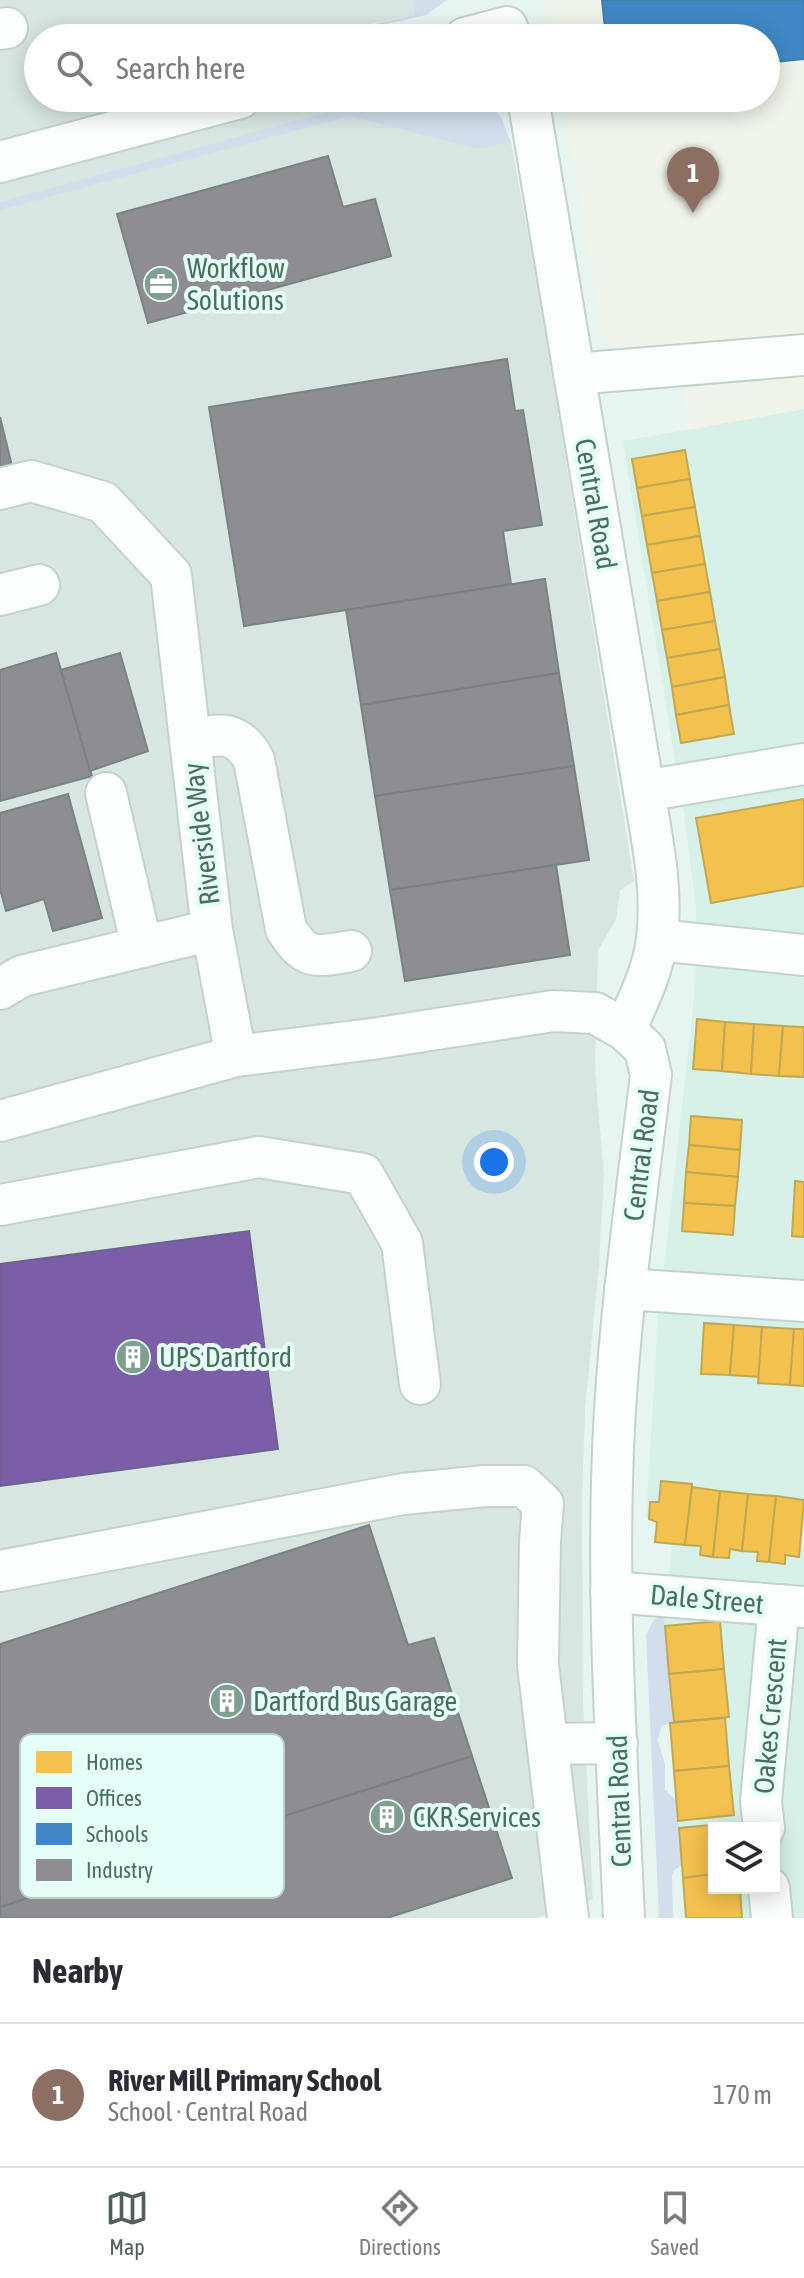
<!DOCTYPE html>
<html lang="en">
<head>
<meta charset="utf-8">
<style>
  body { margin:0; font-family:"Asap Condensed",sans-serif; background:#f2f2f3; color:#2b2b33 }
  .controls { position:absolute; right:24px; bottom:24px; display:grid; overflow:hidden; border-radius:0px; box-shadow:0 4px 20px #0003 }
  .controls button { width:72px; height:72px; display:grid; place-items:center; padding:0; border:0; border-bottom:2px solid #e1e1e2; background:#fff; color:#2b2b33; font:40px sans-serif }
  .you { position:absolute; left:494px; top:1162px; width:28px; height:28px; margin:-20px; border:6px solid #fff; border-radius:50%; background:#1a73e8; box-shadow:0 0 0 12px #1a73e833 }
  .badge { display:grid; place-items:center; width:52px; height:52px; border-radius:50%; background:#515f5d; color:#fff; font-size:26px; font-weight:700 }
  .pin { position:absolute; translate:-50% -66px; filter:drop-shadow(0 2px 4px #0008) }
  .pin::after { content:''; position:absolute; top:42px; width:28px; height:24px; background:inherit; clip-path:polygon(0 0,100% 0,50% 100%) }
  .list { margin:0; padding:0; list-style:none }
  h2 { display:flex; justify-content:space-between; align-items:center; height:104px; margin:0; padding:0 32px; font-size:34px }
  h2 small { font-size:26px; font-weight:400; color:#7c7c81 }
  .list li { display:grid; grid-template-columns:52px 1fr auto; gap:24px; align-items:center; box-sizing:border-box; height:144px; padding:0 32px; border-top:2px solid #e1e1e2 }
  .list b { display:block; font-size:30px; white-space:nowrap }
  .list p { margin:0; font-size:26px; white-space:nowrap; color:#7c7c81 }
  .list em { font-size:26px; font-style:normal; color:#7c7c81 }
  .icon { flex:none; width:44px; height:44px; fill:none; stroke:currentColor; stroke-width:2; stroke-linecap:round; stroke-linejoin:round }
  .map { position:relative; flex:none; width:804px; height:1918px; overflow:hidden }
  .search { position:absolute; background:#fff; box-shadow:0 4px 20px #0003; left:24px; right:24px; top:24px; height:88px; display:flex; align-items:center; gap:20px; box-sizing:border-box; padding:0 28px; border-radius:44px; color:#7c7c81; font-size:30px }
  .sheet { height:248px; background:#fff }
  nav { display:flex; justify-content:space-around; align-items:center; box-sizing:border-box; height:112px; border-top:2px solid #e1e1e2; background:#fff; font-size:22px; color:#7c7c81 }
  nav a { display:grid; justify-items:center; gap:4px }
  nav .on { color:#515f5d }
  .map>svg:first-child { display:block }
  .residential { fill:#d7f0e8; fill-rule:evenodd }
  .industrial { fill:#d8e6e1 }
  .education { fill:#f0f3e7 }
  .green { fill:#d2deec }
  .homes { fill:#f2c14e; stroke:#bfa952; stroke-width:2 }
  .offices { fill:#7b5ea7; stroke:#6c6390; stroke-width:2 }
  .schools { fill:#3f88c5; stroke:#4281a6; stroke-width:2 }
  .industry { fill:#8d8d92; stroke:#798482; stroke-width:2 }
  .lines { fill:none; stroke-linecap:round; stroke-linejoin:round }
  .minor-casing { stroke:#c2d3cc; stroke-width:44 }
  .minor { stroke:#fbfefd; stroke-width:40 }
  .labels { text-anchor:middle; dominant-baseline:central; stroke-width:8; stroke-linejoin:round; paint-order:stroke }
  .poi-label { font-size:28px; fill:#49705c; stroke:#e6fef8; text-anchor:start }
  .street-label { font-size:28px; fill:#49705c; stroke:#e6fef8 }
  .key { fill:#e6fef8; stroke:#b7d3c9; stroke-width:2 }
  .key-label { font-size:22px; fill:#49705c }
</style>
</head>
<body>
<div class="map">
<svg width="804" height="1918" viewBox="0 0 804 1918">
  <rect width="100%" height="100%" fill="#e7f5f1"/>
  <path class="residential" d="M804,409V1918H686L670,1723L674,1722L664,1617L672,1544L655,1542L657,1522L646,1518L658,1319L692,1019L697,952L696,906L684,815L623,441ZM714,1828H774V1888H714Z"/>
  <path class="industrial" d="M0,0H413L414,15L345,29V38H38V98H349L350,116L511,142L537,282L634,881L620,890L616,920L598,950L595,1070L604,1176L599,1265L585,1410L582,1496L583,1703L593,1899L536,1918H0Z"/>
  <path class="education" d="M543,0H804V409L688,430L678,347L617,349L603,340L563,98H766V38H551Z"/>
  <g class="green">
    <path d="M413,0H447L426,15L326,38H314L414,15Z"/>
    <path d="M379,98H485L501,117L511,142L478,149L350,116L0,210V202Z"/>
    <path d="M657,1617H664L674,1722L661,1726L658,1741L665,1764V1790L676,1800L682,1865L674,1870L672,1875L673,1918H659L646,1635L652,1623Z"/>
  </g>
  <g class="homes">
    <path d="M685,450L690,479L637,488L632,459Z"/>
    <path d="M690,479L695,507L642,516L637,488Z"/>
    <path d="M695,507L700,536L647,545L642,516Z"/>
    <path d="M700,536L705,564L652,573L647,545Z"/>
    <path d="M705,564L710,592L657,601L652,573Z"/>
    <path d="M710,592L715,621L662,630L657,601Z"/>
    <path d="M715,621L720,649L667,658L662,630Z"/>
    <path d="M720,649L725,677L672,687L667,658Z"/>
    <path d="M725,677L729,705L676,715L672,687Z"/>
    <path d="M729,705L734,734L681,743L676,715Z"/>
    <path d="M804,799V886L711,903L696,818Z"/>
    <path d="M697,1019L725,1022L722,1071L693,1069Z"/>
    <path d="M725,1022L754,1024L751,1074L722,1071Z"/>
    <path d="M754,1024L783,1026L779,1076L751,1074Z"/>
    <path d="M783,1026L804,1027V1077L779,1076Z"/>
    <path d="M691,1116L742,1120L740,1150L689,1145Z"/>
    <path d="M689,1145L740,1150L738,1177L686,1172Z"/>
    <path d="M686,1172L738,1177L735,1206L684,1203Z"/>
    <path d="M795,1181L804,1182V1237L792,1236Z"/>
    <path d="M684,1203L735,1206L733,1235L682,1231Z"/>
    <path d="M704,1323L734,1325L730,1375L701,1374Z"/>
    <path d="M734,1325L762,1327L759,1377L730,1375Z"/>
    <path d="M762,1327L794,1329L790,1385L758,1383Z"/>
    <path d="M794,1329H804V1386L790,1385Z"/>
    <path d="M661,1481L692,1484L685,1545L655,1542L657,1522L649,1519L650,1502H659Z"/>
    <path d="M692,1487L720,1491L713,1557L700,1555L701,1546L685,1545Z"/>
    <path d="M720,1491L748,1494L742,1551L730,1549L729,1558L713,1557Z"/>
    <path d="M748,1494L776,1496L769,1562L757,1561L758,1552L742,1551Z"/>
    <path d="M776,1496L804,1500L799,1557L785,1555V1564L769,1562Z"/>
    <path d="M720,1621L724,1669L669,1674L665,1626Z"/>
    <path d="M724,1669L729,1717L674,1722L669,1674Z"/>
    <path d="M725,1718L729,1766L674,1771L670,1723Z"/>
    <path d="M729,1766L734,1815L678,1821L674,1771Z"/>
    <path d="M733,1823L734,1828H714V1874L683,1878L679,1828Z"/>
    <path d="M714,1874V1888H740L742,1918H686L683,1878Z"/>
  </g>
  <path class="offices" d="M249,1231L278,1449L0,1486V1264Z"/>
  <path class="schools" d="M602,0H804V59L766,63V38H606Z"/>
  <g class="industry">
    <path d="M328,156L343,207L375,199L391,256L148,323L117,214Z"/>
    <path d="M507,359L515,411L523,410L542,525L503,531L511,584L244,626L209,407Z"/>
    <path d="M0,417L12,466L0,469Z"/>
    <path d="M545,579L559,673L361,705L346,610Z"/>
    <path d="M56,653L92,776L0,801V670Z"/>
    <path d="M120,653L148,751L90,771L61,670Z"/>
    <path d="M559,673L574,766L375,796L361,705Z"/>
    <path d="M574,766L589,860L390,890L375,796Z"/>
    <path d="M68,794L102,918L53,931L44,899L6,911L0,889V813Z"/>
    <path d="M556,865L570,955L405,981L390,890Z"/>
    <path d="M369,1525L408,1645L434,1638L472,1756L0,1907V1644Z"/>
    <path d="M472,1756L512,1878L387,1918H0V1907Z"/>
  </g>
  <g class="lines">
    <g class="minor-casing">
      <g id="minor">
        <path d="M0,29L7,28"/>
        <path d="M465,38L507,27"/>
        <path d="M528,98L644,791C652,839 663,889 657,938C654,969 638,1001 625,1030L645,1049L651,1075C636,1200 618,1325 613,1450C607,1606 617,1762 624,1918"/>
        <path d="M0,162L240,98"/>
        <path d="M574,374L804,355"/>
        <path d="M0,489L31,481L103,502L171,575L212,930L236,1056"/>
        <path d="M0,595L39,585"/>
        <path d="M190,740C220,734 237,729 254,760L286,929C306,961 316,957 351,951"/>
        <path d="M644,791L804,764"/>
        <path d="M106,793L142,947"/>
        <path d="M657,940L804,955"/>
        <path d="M0,989L22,976L212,930"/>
        <path d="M0,1121L236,1056L372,1039L553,1011L595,1013L625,1030"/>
        <path d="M0,1205L259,1157L363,1174L402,1243L420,1384"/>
        <path d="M625,1289L804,1301"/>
        <path d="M0,1571L403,1494L485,1486H524L543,1504L540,1541L538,1665L568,1918"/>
        <path d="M611,1592L804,1607"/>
        <path d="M548,1744L617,1743"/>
        <path d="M764,1828L761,1801L779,1605"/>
        <path d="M769,1888L772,1918"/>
      </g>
    </g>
    <use href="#minor" class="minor"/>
  </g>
  <defs>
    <g id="office-disc" transform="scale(1.8)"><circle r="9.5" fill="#809f90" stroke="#e6fef8"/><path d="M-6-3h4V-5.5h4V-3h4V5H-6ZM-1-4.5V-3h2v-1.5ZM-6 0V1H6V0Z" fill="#fff"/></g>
    <g id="building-disc" transform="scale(1.8)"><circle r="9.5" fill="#809f90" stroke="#e6fef8"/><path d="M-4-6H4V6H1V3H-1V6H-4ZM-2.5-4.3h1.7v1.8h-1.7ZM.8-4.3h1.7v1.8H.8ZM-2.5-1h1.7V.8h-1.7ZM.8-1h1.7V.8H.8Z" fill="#fff"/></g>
  </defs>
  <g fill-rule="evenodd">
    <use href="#office-disc" x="161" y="284"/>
    <use href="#building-disc" x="133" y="1357"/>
    <use href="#building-disc" x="227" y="1701"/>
    <use href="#building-disc" x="387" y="1817"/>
  </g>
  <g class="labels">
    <g class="poi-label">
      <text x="187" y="268">Workflow<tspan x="187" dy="32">Solutions</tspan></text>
      <text x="159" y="1357">UPS Dartford</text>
      <text x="253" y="1701">Dartford Bus Garage</text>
      <text x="413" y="1817">CKR Services</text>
    </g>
    <g class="street-label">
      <text transform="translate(596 504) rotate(80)">Central Road</text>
      <text transform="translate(201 834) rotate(-97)">Riverside Way</text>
      <text transform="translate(641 1155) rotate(-83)">Central Road</text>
      <text transform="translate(707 1599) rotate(5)">Dale Street</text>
      <text transform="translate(770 1716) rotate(-85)">Oakes Crescent</text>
      <text transform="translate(619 1801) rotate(-92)">Central Road</text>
    </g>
  </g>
  <rect x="20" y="1734" width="264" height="164" rx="12" class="key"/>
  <rect x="36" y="1751" width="36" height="22" fill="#f2c14e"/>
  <rect x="36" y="1787" width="36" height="22" fill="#7b5ea7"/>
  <rect x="36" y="1823" width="36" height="22" fill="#3f88c5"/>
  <rect x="36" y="1859" width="36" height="22" fill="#8d8d92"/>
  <g class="key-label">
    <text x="86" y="1770">Homes</text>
    <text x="86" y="1806">Offices</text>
    <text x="86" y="1842">Schools</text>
    <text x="86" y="1878">Industry</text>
  </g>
</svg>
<div class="controls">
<button><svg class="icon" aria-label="layers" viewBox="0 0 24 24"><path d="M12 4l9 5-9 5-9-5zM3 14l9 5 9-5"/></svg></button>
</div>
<div class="you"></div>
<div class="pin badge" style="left:693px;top:213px;background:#8d6e63">1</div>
<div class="search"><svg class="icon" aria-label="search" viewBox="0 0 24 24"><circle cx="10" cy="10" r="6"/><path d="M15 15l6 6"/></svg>Search here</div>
</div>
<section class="sheet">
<h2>Nearby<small></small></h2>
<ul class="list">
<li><span class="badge" style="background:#8d6e63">1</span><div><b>River Mill Primary School</b><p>School · Central Road</p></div><em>170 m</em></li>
</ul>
</section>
<nav>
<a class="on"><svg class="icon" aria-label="map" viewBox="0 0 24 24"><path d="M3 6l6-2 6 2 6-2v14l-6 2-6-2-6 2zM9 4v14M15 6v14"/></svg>Map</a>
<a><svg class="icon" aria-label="directions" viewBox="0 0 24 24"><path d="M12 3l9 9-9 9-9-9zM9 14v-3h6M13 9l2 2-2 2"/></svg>Directions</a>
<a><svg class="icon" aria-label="saved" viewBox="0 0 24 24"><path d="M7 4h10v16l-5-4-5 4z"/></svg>Saved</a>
</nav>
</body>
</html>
